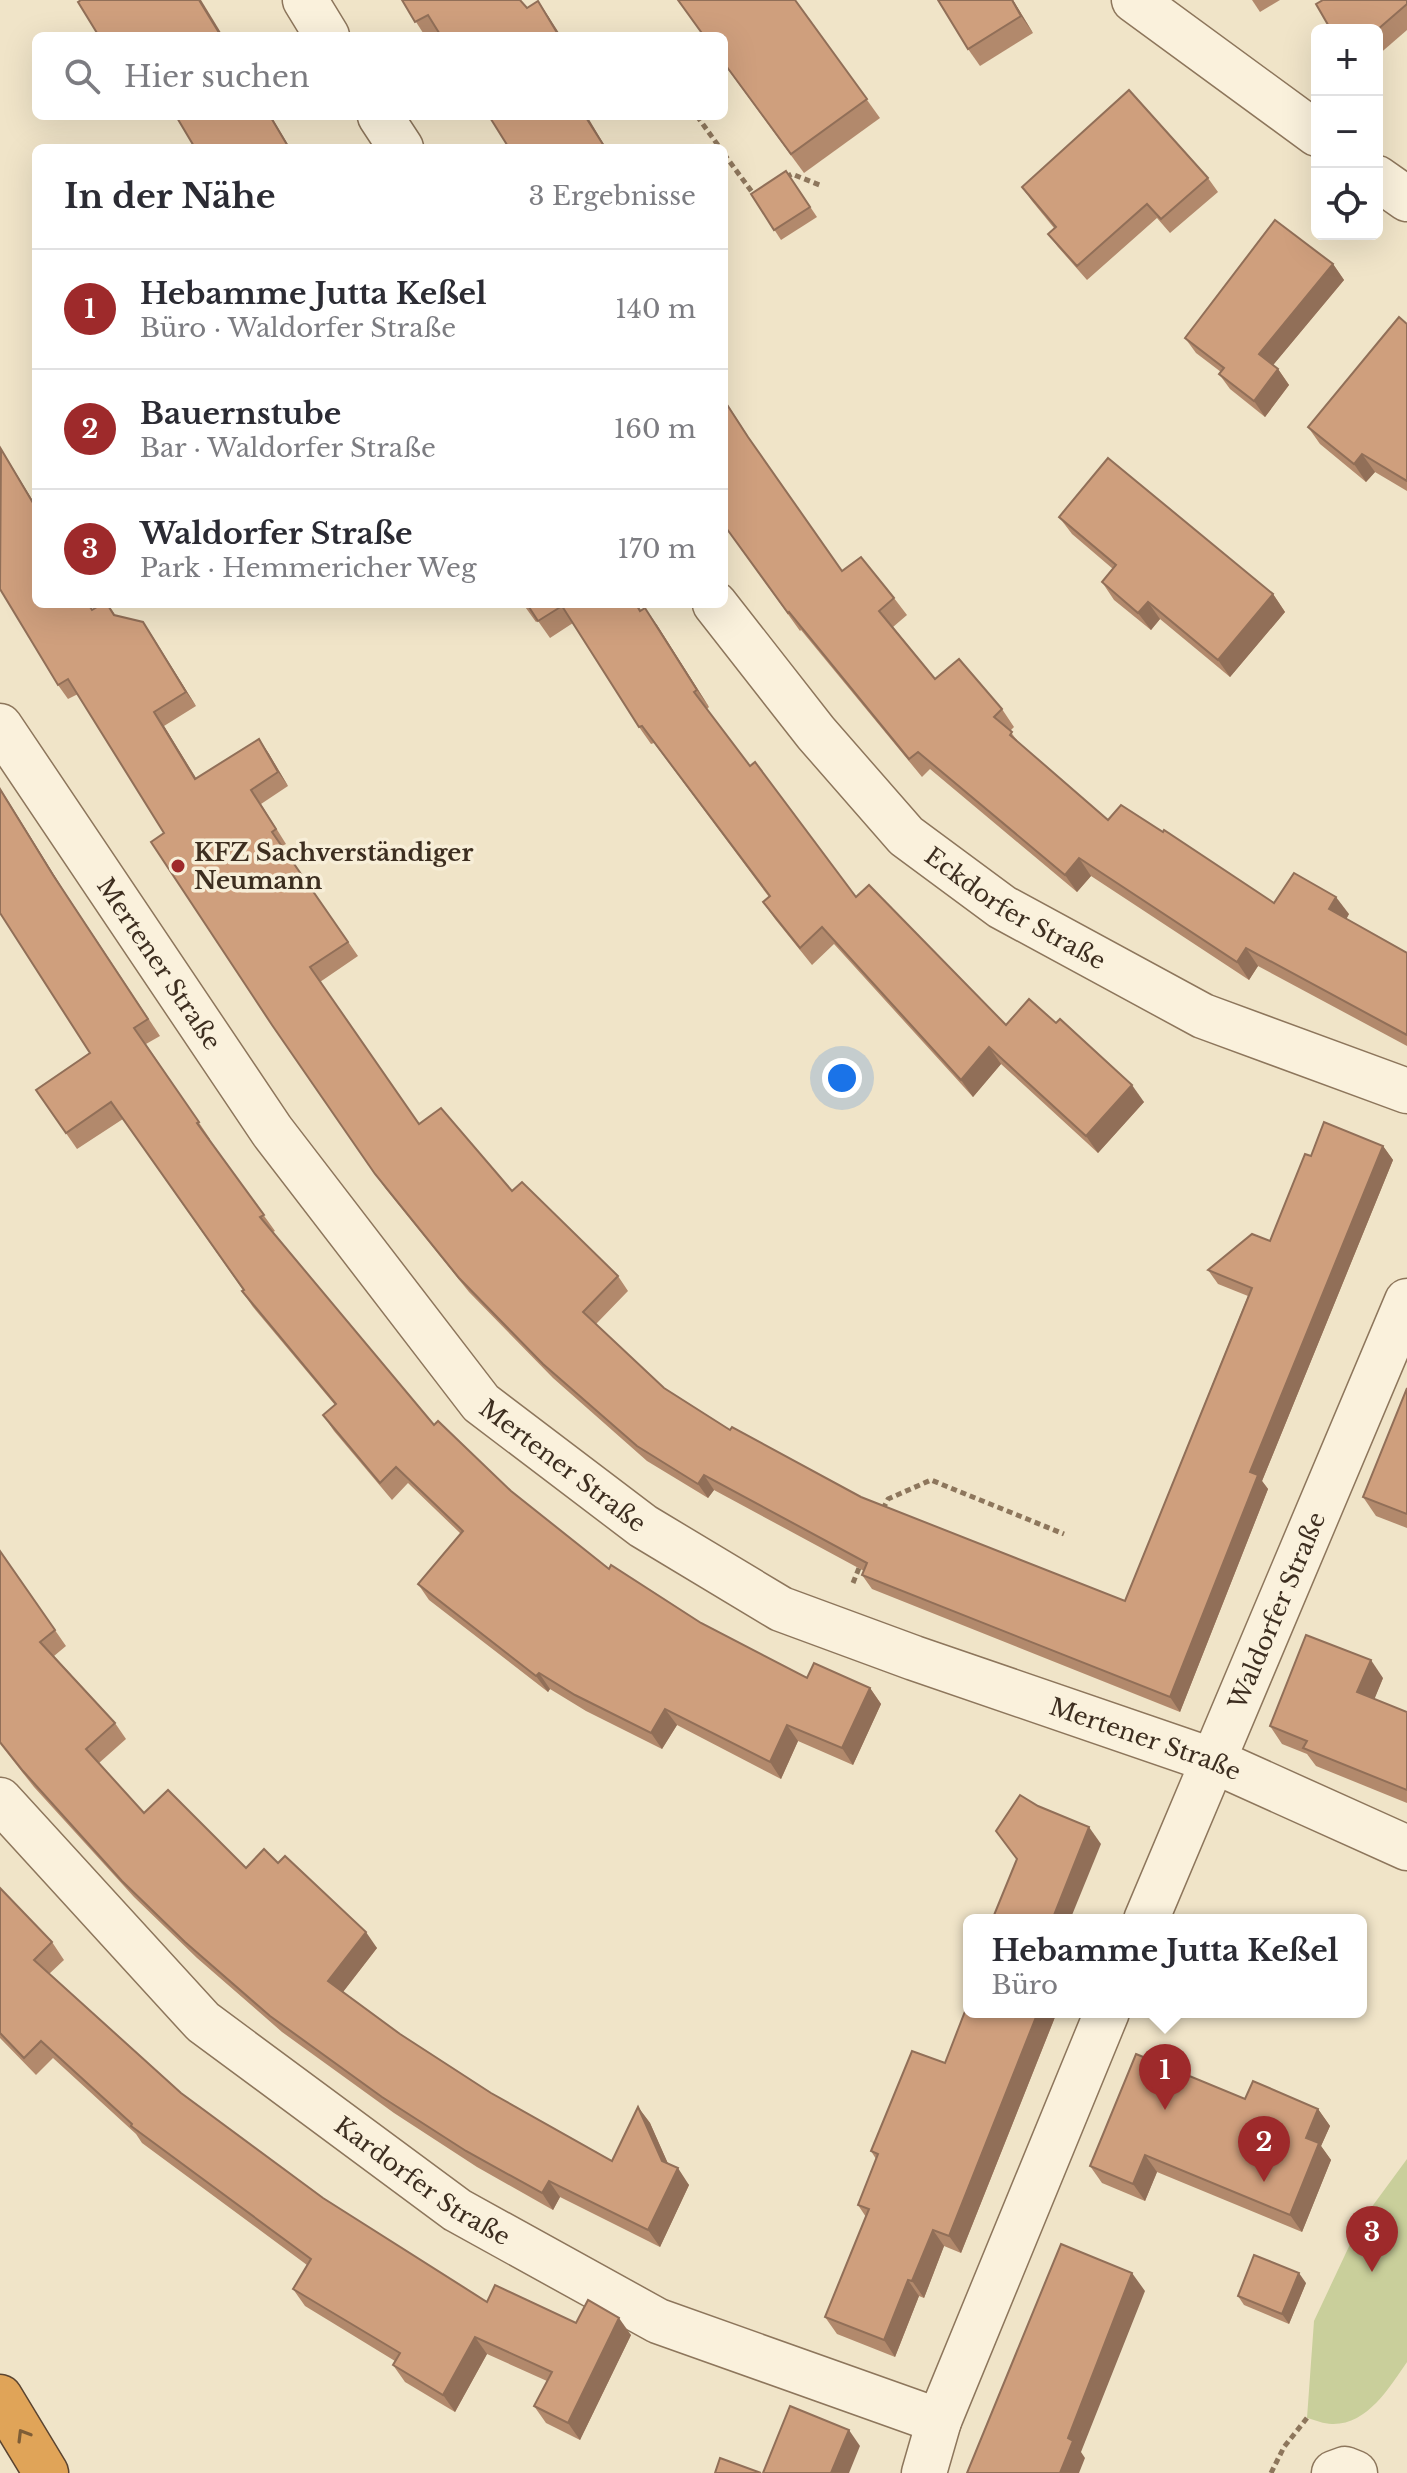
<!DOCTYPE html>
<html lang="de">
<head>
<meta charset="utf-8">
<style>
  body { margin:0; font-family:"Libre Baskerville",serif; background:#f2f2f3; color:#2b2b33 }
  .controls { position:absolute; right:24px; top:24px; display:grid; overflow:hidden; border-radius:12px; box-shadow:0 8px 32px #0002 }
  .controls button { width:72px; height:72px; display:grid; place-items:center; padding:0; border:0; border-bottom:2px solid #e1e1e2; background:#fff; color:#2b2b33; font:40px sans-serif }
  .you { position:absolute; left:842px; top:1078px; width:28px; height:28px; margin:-20px; border:6px solid #fff; border-radius:50%; background:#1a73e8; box-shadow:0 0 0 12px #1a73e833 }
  .badge { display:grid; place-items:center; width:52px; height:52px; border-radius:50%; background:#9e2a2b; color:#fff; font-size:26px; font-weight:700 }
  .pin { position:absolute; translate:-50% -66px; filter:drop-shadow(0 2px 4px #0008) }
  .pin::after { content:''; position:absolute; top:42px; width:28px; height:24px; background:inherit; clip-path:polygon(0 0,100% 0,50% 100%) }
  .popup { position:absolute; left:963px; top:1914px; width:404px; height:104px; box-sizing:border-box; display:grid; place-content:center; border-radius:12px; background:#fff; filter:drop-shadow(0 2px 6px #0005); font-size:26px; white-space:nowrap; color:#7c7c81 }
  .popup b { font-size:30px; color:#2b2b33 }
  .popup::after { content:''; position:absolute; left:50%; top:100%; margin-left:-16px; border:16px solid transparent; border-top-color:#fff }
  .list { margin:0; padding:0; list-style:none }
  h2 { display:flex; justify-content:space-between; align-items:center; height:104px; margin:0; padding:0 32px; font-size:34px }
  h2 small { font-size:26px; font-weight:400; color:#7c7c81 }
  .list li { display:grid; grid-template-columns:52px 1fr auto; gap:24px; align-items:center; box-sizing:border-box; height:120px; padding:0 32px; border-top:2px solid #e1e1e2 }
  .list b { display:block; font-size:30px; white-space:nowrap }
  .list p { margin:0; font-size:26px; white-space:nowrap; color:#7c7c81 }
  .list em { font-size:26px; font-style:normal; color:#7c7c81 }
  .icon { flex:none; width:44px; height:44px; fill:none; stroke:currentColor; stroke-width:2; stroke-linecap:round; stroke-linejoin:round }
  .map { position:relative; flex:none; width:1407px; height:2473px; overflow:hidden }
  .search { position:absolute; background:#fff; box-shadow:0 8px 32px #0002; left:32px; top:32px; width:696px; height:88px; display:flex; align-items:center; gap:20px; box-sizing:border-box; padding:0 28px; border-radius:12px; color:#7c7c81; font-size:30px }
  .panel { position:absolute; background:#fff; box-shadow:0 8px 32px #0002; left:32px; top:144px; width:696px; height:464px; border-radius:12px }
  .map>svg:first-child { display:block }
  .green { fill:#c9cf9b }
  .lines { fill:none; stroke-linecap:round; stroke-linejoin:round }
  .minor-casing { stroke:#8d765c; stroke-width:47 }
  .highway-casing { stroke:#5b4430; stroke-width:47 }
  .path { stroke:#8d765c; stroke-width:5; stroke-dasharray:6 4; stroke-linecap:butt }
  .minor { stroke:#faf1dc; stroke-width:44 }
  .highway { stroke:#e0a458; stroke-width:44 }
  .wall { fill:#b2896c }
  .shaded-wall { fill:#916f58 }
  .building { fill:#cf9f7d; stroke:#916f58; stroke-width:2 }
  .oneway { stroke:#7e5d36 }
  .poi-dot { fill:#9e2a2b; stroke:#f7eed8; stroke-width:3 }
  .labels { text-anchor:middle; dominant-baseline:central; stroke-width:7; stroke-linejoin:round; paint-order:stroke }
  .poi-label { font-size:24px; font-weight:bold; fill:#3d2e20; stroke:#f7eed8; text-anchor:start }
  .street-label { font-size:24px; fill:#3d2e20; stroke:#f7eed8 }
</style>
</head>
<body>
<div class="map">
<svg width="1407" height="2473" viewBox="0 0 1407 2473">
  <rect width="100%" height="100%" fill="#f0e4c8"/>
  <path class="green" d="M1407,2159V2362C1389,2388 1367,2425 1332,2424C1324,2424 1315,2420 1307,2418L1314,2321L1360,2223Z"/>
  <g class="lines">
    <g class="minor-casing">
      <g id="minor">
        <path d="M305,0L327,36"/>
        <path d="M1134,0L1317,134"/>
        <path d="M380,116L401,148"/>
        <path d="M1377,178L1407,199"/>
        <path id="s1" d="M715,604L816,733L906,836L1002,907L1203,1016L1407,1091"/>
        <path id="s2" d="M0,726L272,1131L481,1403L643,1526L781,1609L914,1658L1214,1761L1407,1848"/>
        <path id="s3" d="M0,1800L203,2022L457,2210L658,2321L939,2421"/>
        <path id="s4" d="M1146,1920L1407,1301"/>
        <path d="M924,2473L939,2421L1107,2012"/>
        <path d="M1334,2473L1345,2469L1355,2473"/>
      </g>
    </g>
    <g class="highway-casing">
      <path id="highway" d="M0,2397L46,2473"/>
    </g>
    <g class="path">
      <path d="M697,116L720,148"/>
      <path d="M724,154L755,196L757,195"/>
      <path d="M786,177L792,174L822,186"/>
      <path d="M883,1509L888,1499L931,1480L1064,1534"/>
      <path d="M853,1583L861,1563"/>
      <path d="M1271,2473L1284,2447L1307,2418"/>
    </g>
    <use href="#minor" class="minor"/>
    <use href="#highway" class="highway"/>
  </g>
  <g class="wall">
    <path d="M402,0L527,8L538,1L550,19L439,33L434,36H425Z"/>
    <path d="M795,0L880,118L804,173L724,64Z"/>
    <path d="M938,0H1013L1033,33L980,66L968,49Z"/>
    <path d="M1252,0H1280L1260,12Z"/>
    <path d="M1407,0V30L1377,56V30Z"/>
    <path d="M786,171L817,217L781,240L751,194Z"/>
    <path d="M1208,178L1218,192L1170,233L1157,218L1087,280L1058,247L1048,234L1054,228L1032,201L1022,187Z"/>
    <path d="M1333,264L1344,280L1273,365L1278,369L1289,385L1265,417L1230,389L1219,374L1221,372L1196,353L1185,338Z"/>
    <path d="M1407,324V491L1375,472L1366,482L1320,444L1308,427Z"/>
    <path d="M724,399L759,453L842,571L894,598L907,615L893,627L935,679L1002,709L1014,727L1010,731L1019,743L1108,820L1274,903L1349,914L1346,919L1407,953V1046L1258,966L1249,980L1091,876L1077,892L930,769L922,777L801,630L800,631L724,525Z"/>
    <path d="M1,449L36,506V604H90L93,610L102,604H108L116,616L143,622L196,706L164,726L196,778L259,739L269,754L288,786L261,804L286,844L282,846L358,956L320,982L419,1124L441,1108L512,1191L522,1182L618,1276L628,1291L596,1324L664,1388L730,1430L732,1427L861,1497L1125,1601L1248,1296L1218,1284L1208,1270L1252,1234L1270,1241L1305,1154L1311,1156L1324,1122L1383,1146L1393,1160L1262,1481L1268,1489L1180,1712L872,1589L862,1575L864,1571L714,1490L708,1498L647,1461L553,1378L469,1292L385,1188L272,1025L151,842L164,833L78,694L68,699L58,685L0,589Z"/>
    <path d="M1059,517L1273,594L1285,612L1230,677L1160,619L1151,630L1114,600L1102,582L1113,569L1072,534Z"/>
    <path d="M523,604H637L641,610L657,625L709,707L707,709L750,766L856,897L1006,1025L1144,1102L1098,1153L1001,1064L973,1097L834,944L812,965L775,919L763,902L769,897L654,743L651,744L639,727L573,623L550,638L538,621L536,622Z"/>
    <path d="M0,788L64,891L160,1036L146,1044L210,1139H209L275,1231L273,1232L434,1425L511,1491L609,1569L701,1623L807,1678L870,1688L881,1704L853,1765L798,1741L781,1779L677,1725L662,1749L586,1711L550,1689L548,1692L429,1600L418,1584L461,1534L408,1483L392,1500L334,1431L323,1415L335,1405L253,1307L242,1291L243,1290L123,1119L77,1149L36,1090L90,1053Z"/>
    <path d="M1407,1388V1528L1376,1516L1363,1497Z"/>
    <path d="M0,1551L66,1646L54,1656L115,1723L126,1739L99,1763L144,1813L246,1868L278,1863L377,1948L343,1992L400,2034L491,2093L612,2161L638,2107L650,2123L668,2164L689,2185L660,2247L560,2197L553,2210L477,2167L394,2113L282,2032L197,1958L134,1897L34,1787L0,1744Z"/>
    <path d="M1383,1678L1374,1699L1407,1712V1803L1316,1766L1307,1754L1282,1744L1270,1726Z"/>
    <path d="M0,1888L52,1942L64,1960L49,1974L181,2093L323,2198L487,2302L631,2335L580,2440L546,2423L534,2406L547,2381L487,2354L455,2412L405,2382L393,2365L395,2361L305,2306L293,2289L307,2265L142,2143L136,2134L53,2058L36,2075L0,2038Z"/>
    <path d="M969,2012H1057L961,2253L944,2246L924,2298L919,2296L895,2357L837,2334L825,2317L866,2217L858,2205L876,2159L871,2151L945,2063Z"/>
    <path d="M1245,2099L1318,2109L1330,2126L1321,2146L1331,2160L1302,2232L1157,2172L1145,2201L1102,2183L1090,2166Z"/>
    <path d="M1306,2283L1289,2324L1244,2305L1238,2296Z"/>
  </g>
  <g class="shaded-wall">
    <path d="M199,0H201L223,36H221Z"/>
    <path d="M1012,0H1013L1033,33L1021,16Z"/>
    <path d="M538,1L550,19L561,36H559Z"/>
    <path d="M270,116H271L290,148H289Z"/>
    <path d="M585,116H587L606,148H605Z"/>
    <path d="M1333,264L1344,280L1269,370L1259,354Z"/>
    <path d="M1278,369L1289,385L1265,417L1254,401Z"/>
    <path d="M1,449L36,506V508Z"/>
    <path d="M1362,454L1375,472L1366,482L1354,464Z"/>
    <path d="M1273,594L1285,612L1230,677L1218,660Z"/>
    <path d="M1148,602L1160,619L1151,630L1138,613Z"/>
    <path d="M645,608L657,625L709,707L697,690Z"/>
    <path d="M143,622L153,637L196,706L186,692Z"/>
    <path d="M154,712L164,726L205,793L195,779Z"/>
    <path d="M259,739L269,754L288,786L278,772Z"/>
    <path d="M0,788L64,891L160,1036L53,875Z"/>
    <path d="M1079,858L1091,876L1077,892L1065,875Z"/>
    <path d="M1336,897L1349,914L1342,927L1329,909Z"/>
    <path d="M1246,948L1258,966L1249,980L1237,962Z"/>
    <path d="M989,1047L1001,1064L973,1097L961,1080Z"/>
    <path d="M1132,1085L1144,1102L1098,1153L1086,1136Z"/>
    <path d="M1383,1146L1393,1160L1262,1481L1268,1489L1180,1712L1170,1697L1250,1472Z"/>
    <path d="M704,1475L714,1490L708,1498L698,1484Z"/>
    <path d="M1371,1660L1383,1678L1370,1710L1357,1692Z"/>
    <path d="M539,1673L550,1689L548,1692L536,1676Z"/>
    <path d="M870,1688L881,1704L853,1765L842,1748Z"/>
    <path d="M665,1709L677,1725L662,1749L651,1733Z"/>
    <path d="M787,1725L798,1741L781,1779L770,1762Z"/>
    <path d="M1089,1827L1101,1844L1070,1920H1052Z"/>
    <path d="M366,1932L377,1948L339,1997L328,1981Z"/>
    <path d="M1038,2012H1057L961,2253L949,2236Z"/>
    <path d="M638,2107L650,2123L674,2177L678,2168L689,2185L660,2247L648,2230L662,2161Z"/>
    <path d="M1318,2109L1330,2126L1321,2146L1331,2160L1302,2232L1290,2215L1306,2138Z"/>
    <path d="M1145,2155L1157,2172L1145,2201L1133,2184Z"/>
    <path d="M549,2181L560,2197L553,2210L542,2193Z"/>
    <path d="M933,2230L944,2246L924,2298L912,2281Z"/>
    <path d="M1132,2273L1145,2291L1081,2452L1085,2458L1079,2473H1060L1068,2438Z"/>
    <path d="M1299,2273L1306,2283L1289,2324L1282,2314Z"/>
    <path d="M908,2280L919,2296L895,2357L884,2340Z"/>
    <path d="M619,2318L631,2335L580,2440L568,2423Z"/>
    <path d="M475,2337L487,2354L455,2412L443,2395Z"/>
    <path d="M849,2430L860,2446L849,2473H831Z"/>
  </g>
  <g class="building">
    <path d="M81,0H199L221,36H95L97,33L78,2Z"/>
    <path d="M402,0H520L527,8L538,1L559,36H441L428,15L415,22Z"/>
    <path d="M678,0H795L867,99L791,154L724,63V36H704Z"/>
    <path d="M938,0H1012L1021,16L968,49Z"/>
    <path d="M1323,0H1407V4L1377,30H1331L1316,4Z"/>
    <path d="M1129,90L1208,178L1161,219L1147,204L1077,266L1048,234L1056,227L1022,187Z"/>
    <path d="M176,116H270L289,148H195Z"/>
    <path d="M489,116H585L604,146L601,148H509Z"/>
    <path d="M786,171L810,207L774,230L751,194Z"/>
    <path d="M1275,220L1333,264L1259,354L1278,369L1254,401L1219,374L1224,368L1185,338Z"/>
    <path d="M1399,317L1407,324V481L1362,454L1354,464L1308,427Z"/>
    <path d="M724,400L748,437L842,571L861,557L894,598L879,611L935,679L959,659L1002,709L994,717L1012,732L1010,735L1108,820L1121,805L1163,832L1164,830L1274,903L1294,873L1336,897L1329,909L1407,953V1035L1246,948L1237,962L1079,858L1065,875L918,752L909,759L789,612L788,613L724,525Z"/>
    <path d="M1,449L36,508V514L35,515L36,517V604H88L92,610L102,604H107L114,615L143,622L186,692L154,712L195,779L259,739L278,772L251,790L276,829L272,832L348,942L310,967L419,1124L441,1108L512,1191L522,1182L618,1276L583,1312L664,1388L730,1430L732,1427L861,1497L1125,1601L1252,1288L1208,1270L1252,1234L1270,1241L1305,1154L1311,1156L1324,1122L1383,1146L1250,1472L1258,1475L1170,1697L862,1575L867,1563L704,1475L698,1484L637,1446L543,1364L459,1278L375,1174L272,1025L151,842L164,833L68,679L58,685L0,589Z"/>
    <path d="M1108,458L1273,594L1218,660L1148,602L1138,613L1102,582L1116,565L1059,517Z"/>
    <path d="M527,604H636L640,611L645,608L697,690L694,692L750,766L755,762L856,897L869,885L1006,1025L1029,999L1056,1023L1060,1019L1132,1085L1086,1136L989,1047L961,1080L822,927L800,948L763,902L770,896L642,726L639,727L562,606L538,621Z"/>
    <path d="M0,789L53,875L148,1019L134,1028L199,1122L197,1123L264,1215L260,1217L434,1425L438,1421L511,1491L609,1569L611,1565L701,1623L807,1678L814,1663L870,1688L842,1748L787,1725L770,1762L665,1709L651,1733L575,1695L539,1673L536,1676L418,1584L463,1531L396,1467L380,1483L323,1415L336,1404L242,1291L244,1290L111,1102L66,1133L36,1090L90,1053L0,913Z"/>
    <path d="M1407,1388V1514L1363,1497Z"/>
    <path d="M0,1551L55,1630L40,1642L115,1723L86,1749L144,1813L168,1790L246,1868L264,1849L278,1863L285,1856L366,1932L328,1981L400,2034L491,2093L612,2161L638,2107L662,2161L678,2168L648,2230L549,2181L542,2193L466,2151L382,2097L270,2016L185,1942L122,1881L23,1771L0,1742Z"/>
    <path d="M1306,1635L1371,1660L1357,1692L1407,1712V1790L1303,1748L1307,1741L1270,1726Z"/>
    <path d="M1020,1795L1038,1806L1089,1827L1052,1920H992L1017,1859L996,1831Z"/>
    <path d="M0,1888L52,1942L34,1960L181,2093L323,2198L487,2302L495,2285L576,2323L588,2300L619,2318L568,2423L534,2406L552,2372L475,2337L443,2395L393,2365L400,2353L293,2289L311,2259L131,2126L132,2124L41,2041L24,2058L0,2033Z"/>
    <path d="M969,2001V2012H1038L949,2236L933,2230L912,2281L908,2280L884,2340L825,2317L869,2209L858,2205L878,2154L871,2151L912,2051L945,2063Z"/>
    <path d="M1136,2054L1245,2099L1253,2081L1318,2109L1306,2138L1319,2143L1290,2215L1145,2155L1133,2184L1090,2166Z"/>
    <path d="M1061,2244L1132,2273L1068,2438L1073,2441L1060,2473H967Z"/>
    <path d="M1254,2255L1299,2273L1282,2314L1238,2296Z"/>
    <path d="M790,2406L849,2430L831,2473H763Z"/>
    <path d="M720,2458L761,2473H715Z"/>
  </g>
  <defs><path id="oneway-chevron" d="M-2-3.5L2.5 0L-2 3.5" fill="none" stroke-width="1.6" stroke-linecap="round" stroke-linejoin="round" transform="scale(2)"/></defs>
  <use class="oneway" href="#oneway-chevron" transform="translate(23 2435) rotate(-121)"/>
  <circle class="poi-dot" cx="178" cy="866" r="8"/>
  <g class="labels">
    <g class="poi-label">
      <text x="194" y="852">KFZ Sachverständiger<tspan x="194" dy="28">Neumann</tspan></text>
    </g>
    <g class="street-label">
      <text stroke="none"><textPath href="#s1" startOffset="432">Eckdorfer Straße</textPath></text>
      <text stroke="none"><textPath href="#s2" startOffset="286">Mertener Straße</textPath></text>
      <text stroke="none"><textPath href="#s2" startOffset="934">Mertener Straße</textPath></text>
      <text stroke="none"><textPath href="#s4" startOffset="336">Waldorfer Straße</textPath></text>
      <text stroke="none"><textPath href="#s2" startOffset="1582">Mertener Straße</textPath></text>
      <text stroke="none"><textPath href="#s3" startOffset="572">Kardorfer Straße</textPath></text>
    </g>
  </g>
</svg>
<div class="controls">
<button>+</button>
<button>−</button>
<button><svg class="icon" aria-label="locate" viewBox="0 0 24 24"><circle cx="12" cy="12" r="6"/><path d="M12 2v4M12 18v4M2 12h4M18 12h4"/></svg></button>
</div>
<div class="you"></div>
<div class="pin badge" style="left:1165px;top:2110px">1</div>
<div class="popup"><b>Hebamme Jutta Keßel</b>Büro</div>
<div class="pin badge" style="left:1264px;top:2182px">2</div>
<div class="pin badge" style="left:1372px;top:2272px">3</div>
<div class="search"><svg class="icon" aria-label="search" viewBox="0 0 24 24"><circle cx="10" cy="10" r="6"/><path d="M15 15l6 6"/></svg>Hier suchen</div>
<section class="panel">
<h2>In der Nähe<small>3 Ergebnisse</small></h2>
<ul class="list">
<li><span class="badge">1</span><div><b>Hebamme Jutta Keßel</b><p>Büro · Waldorfer Straße</p></div><em>140 m</em></li>
<li><span class="badge">2</span><div><b>Bauernstube</b><p>Bar · Waldorfer Straße</p></div><em>160 m</em></li>
<li><span class="badge">3</span><div><b>Waldorfer Straße</b><p>Park · Hemmericher Weg</p></div><em>170 m</em></li>
</ul>
</section>
</div>
</body>
</html>
